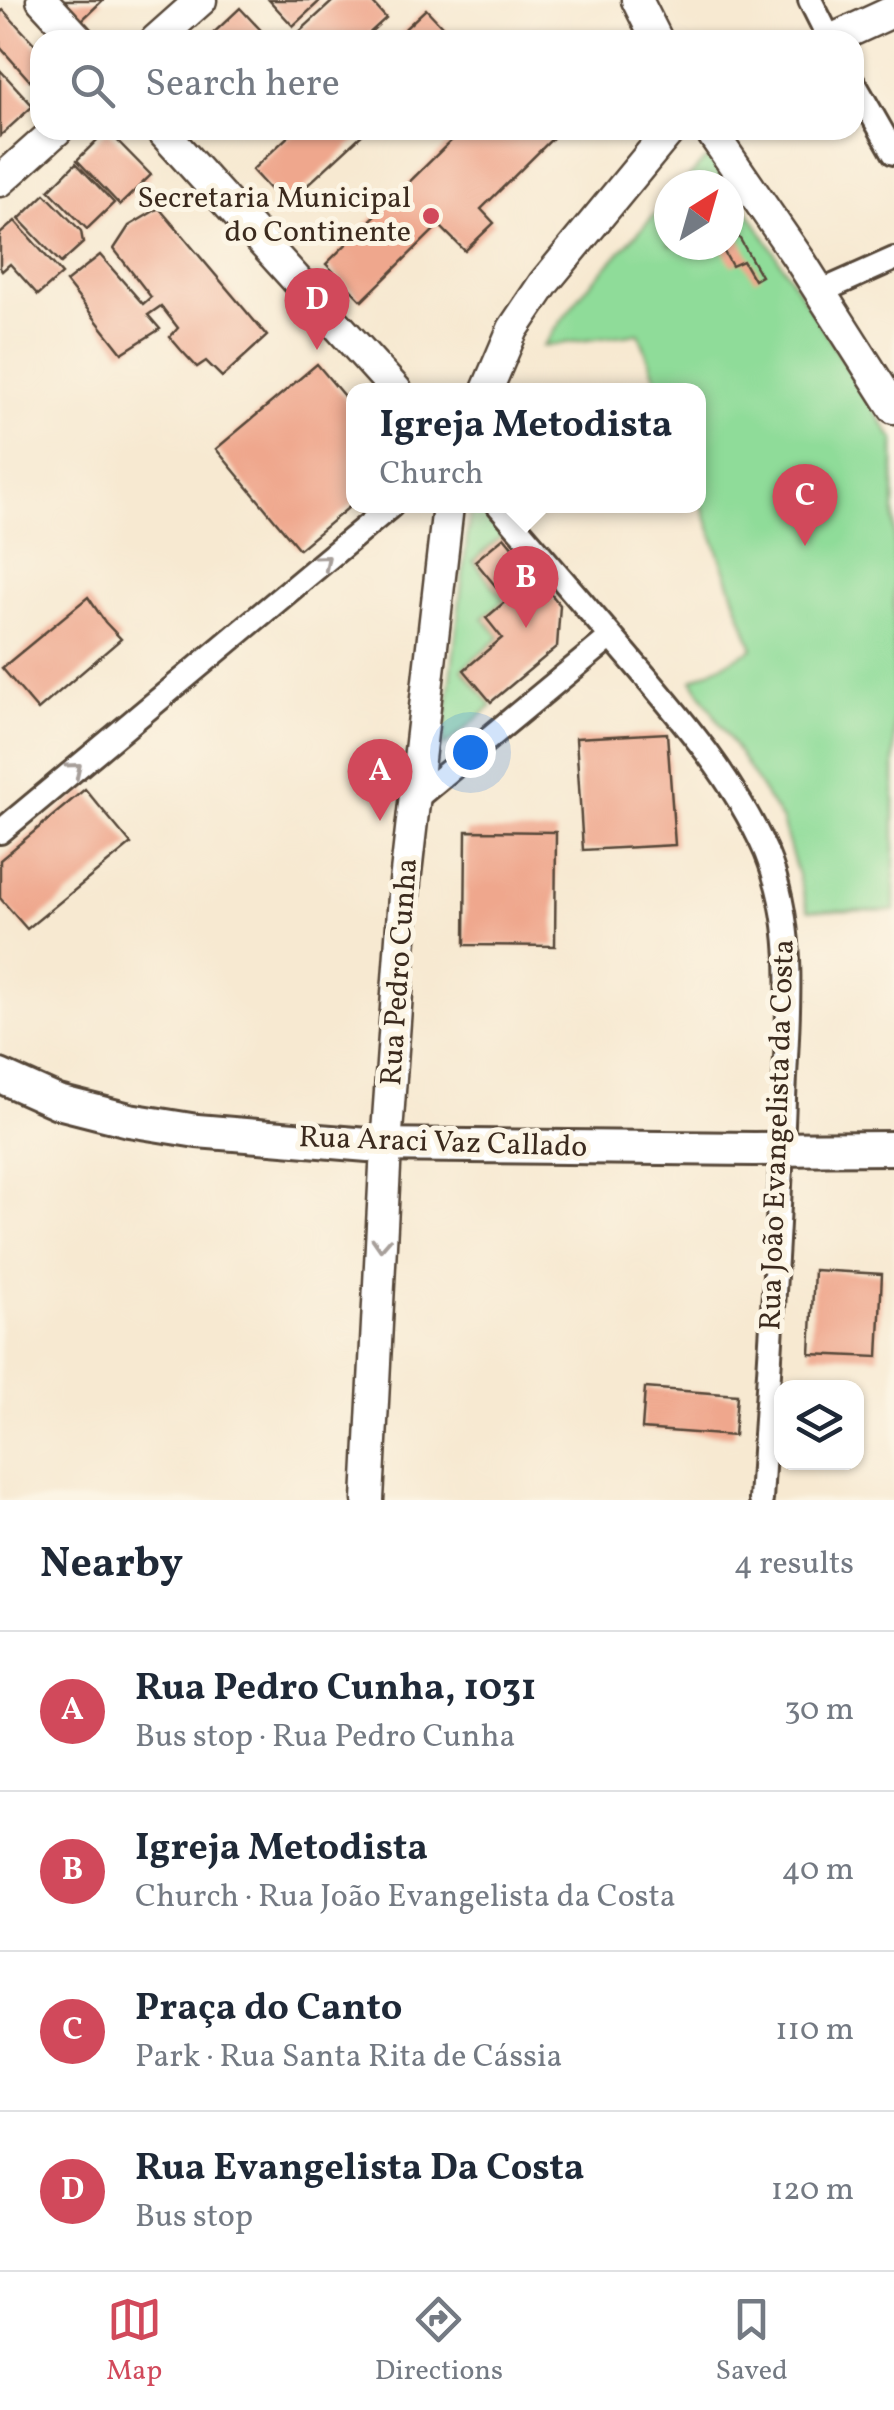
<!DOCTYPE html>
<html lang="en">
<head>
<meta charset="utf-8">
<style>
  body { margin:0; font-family:Vollkorn,serif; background:#f2f2f3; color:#1f2937 }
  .controls { position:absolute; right:30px; bottom:30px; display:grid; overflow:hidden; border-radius:20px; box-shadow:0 2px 8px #0004 }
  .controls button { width:90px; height:90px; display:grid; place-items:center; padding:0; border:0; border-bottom:2px solid #e0e1e3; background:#fff; color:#1f2937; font:50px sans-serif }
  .compass { position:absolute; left:654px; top:170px; width:90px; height:90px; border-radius:50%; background:#fff; box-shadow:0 2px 8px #0004; rotate:37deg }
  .you { position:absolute; left:470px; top:752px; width:35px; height:35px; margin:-25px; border:8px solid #fff; border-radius:50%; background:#1a73e8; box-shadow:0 0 0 15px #1a73e833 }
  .badge { display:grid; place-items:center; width:65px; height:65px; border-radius:50%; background:#d1495b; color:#fff; font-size:32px; font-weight:700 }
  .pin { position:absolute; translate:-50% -82px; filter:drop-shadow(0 2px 5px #0008) }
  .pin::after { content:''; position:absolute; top:52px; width:35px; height:30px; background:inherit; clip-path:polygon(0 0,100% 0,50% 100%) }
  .popup { position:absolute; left:346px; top:383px; width:360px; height:130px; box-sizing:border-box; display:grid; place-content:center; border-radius:20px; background:#fff; filter:drop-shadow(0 2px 8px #0005); font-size:32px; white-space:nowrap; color:#747a83 }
  .popup b { font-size:38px; color:#1f2937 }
  .popup::after { content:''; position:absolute; left:50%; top:100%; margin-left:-20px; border:20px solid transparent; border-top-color:#fff }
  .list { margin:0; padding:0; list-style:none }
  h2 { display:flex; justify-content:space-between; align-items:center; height:130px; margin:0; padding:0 40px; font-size:42px }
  h2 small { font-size:32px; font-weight:400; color:#747a83 }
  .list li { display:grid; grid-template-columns:65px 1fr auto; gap:30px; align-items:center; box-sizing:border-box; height:160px; padding:0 40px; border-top:2px solid #e0e1e3 }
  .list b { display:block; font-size:38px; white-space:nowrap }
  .list p { margin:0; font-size:32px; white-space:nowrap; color:#747a83 }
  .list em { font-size:32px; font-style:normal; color:#747a83 }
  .icon { flex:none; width:55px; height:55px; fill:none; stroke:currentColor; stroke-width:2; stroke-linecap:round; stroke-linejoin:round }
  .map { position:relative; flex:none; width:894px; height:1500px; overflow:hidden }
  .search { position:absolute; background:#fff; box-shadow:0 2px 8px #0004; left:30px; right:30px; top:30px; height:110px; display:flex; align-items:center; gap:25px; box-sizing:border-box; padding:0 35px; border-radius:30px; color:#747a83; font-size:38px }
  .sheet { height:770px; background:#fff }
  nav { display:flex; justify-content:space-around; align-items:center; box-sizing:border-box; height:140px; border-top:2px solid #e0e1e3; background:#fff; font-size:28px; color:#747a83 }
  nav a { display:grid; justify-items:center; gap:5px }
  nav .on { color:#d1495b }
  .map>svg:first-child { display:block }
  .green { fill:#8fdc99; stroke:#65835c; stroke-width:2.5 }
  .building { fill:#efa78d }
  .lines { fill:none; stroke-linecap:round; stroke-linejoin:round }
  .minor-casing { stroke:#574739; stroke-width:28 }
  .tertiary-casing { stroke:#574739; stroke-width:35 }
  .secondary-casing { stroke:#574739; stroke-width:38 }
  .minor { stroke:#fff; stroke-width:22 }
  .tertiary { stroke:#fff; stroke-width:30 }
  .secondary { stroke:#fff; stroke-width:32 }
  .oneway { stroke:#a79f9a }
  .poi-dot { fill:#d1495b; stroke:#fcf5e5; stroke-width:4 }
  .labels { text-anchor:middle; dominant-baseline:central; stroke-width:10; stroke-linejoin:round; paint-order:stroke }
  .poi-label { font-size:30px; fill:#3b2a1e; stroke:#fcf5e5; text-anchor:end }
  .street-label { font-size:30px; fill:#3b2a1e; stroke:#fcf5e5 }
</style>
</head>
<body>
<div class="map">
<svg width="894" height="1500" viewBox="0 0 894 1500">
  <rect width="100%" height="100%" fill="#fcf5e5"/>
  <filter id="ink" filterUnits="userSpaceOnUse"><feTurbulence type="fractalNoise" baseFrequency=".01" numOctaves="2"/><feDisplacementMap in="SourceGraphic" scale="20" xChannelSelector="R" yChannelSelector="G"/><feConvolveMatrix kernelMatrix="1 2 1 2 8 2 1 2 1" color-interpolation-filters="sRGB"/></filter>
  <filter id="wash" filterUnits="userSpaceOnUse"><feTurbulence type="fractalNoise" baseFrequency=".0048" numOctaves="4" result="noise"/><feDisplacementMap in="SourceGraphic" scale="40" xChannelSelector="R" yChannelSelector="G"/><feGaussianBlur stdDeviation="2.25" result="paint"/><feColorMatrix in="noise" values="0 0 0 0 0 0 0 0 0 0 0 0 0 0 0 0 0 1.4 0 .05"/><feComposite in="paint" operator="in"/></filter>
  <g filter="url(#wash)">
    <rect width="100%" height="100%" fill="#f7e9d1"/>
    <g class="green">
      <path d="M715,159L894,441V911L808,910L782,821L692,680L753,649L699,497L698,390H660L639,333L543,346L583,292L669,199V245H729V185H682L704,160Z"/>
      <path d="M476,509L482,510L503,535L473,561L504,600L483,618L500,637L462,669L492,706L443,747L470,514Z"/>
    </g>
    <g id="blocks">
      <g class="building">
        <path d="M60,0H103L81,21Z"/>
        <path d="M269,0H321L293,26Z"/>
        <path d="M334,0H370L386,18L362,40H306L299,32Z"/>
        <path d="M240,8L270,40H206Z"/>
        <path d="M426,9L455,40H393Z"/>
        <path d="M3,10L40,50V72L30,81L0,47V13Z"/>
        <path d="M0,70L33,106L0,136Z"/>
        <path d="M107,130L151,175L120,205L77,160Z"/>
        <path d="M295,130H363L365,132L285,206L252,170Z"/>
        <path d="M462,130H561L481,209L494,223L465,251L439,225L362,301L326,264Z"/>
        <path d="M76,163L114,203L87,229L49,190Z"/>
        <path d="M45,194L81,231L83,243L61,263L19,219Z"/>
        <path d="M159,208L267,336L222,377L206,361L197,367L181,350L170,337L178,328L161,306L148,315L160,329L122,353L66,282L100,255L143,304L151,297L114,249L129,226Z"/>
        <path d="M15,221L62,274L38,295L10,264L2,271L0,268V234Z"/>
        <path d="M736,232L761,276L754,280L743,261L732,266L720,245H729V236Z"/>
        <path d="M317,364L354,408V503L299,549L216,449Z"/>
        <path d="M504,537L560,605L557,647L491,702L464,670L502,638L486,618L507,600L475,561Z"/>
        <path d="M88,597L105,622L121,639L38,710L2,668Z"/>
        <path d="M667,733L675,845L583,850L576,738Z"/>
        <path d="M85,789L131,844L27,929L0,898V860Z"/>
        <path d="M466,831L556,832L555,946L465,945Z"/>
        <path d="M814,1270L882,1274L878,1357L810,1354Z"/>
        <path d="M645,1388L737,1395L734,1436L642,1429Z"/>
      </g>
    </g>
  </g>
  <g filter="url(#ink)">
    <use href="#blocks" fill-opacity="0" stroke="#574739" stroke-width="2.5"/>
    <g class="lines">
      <g class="minor-casing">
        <g id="minor">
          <path d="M810,0L830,40"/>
          <path d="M854,83L894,153"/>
          <path d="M820,292L894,259"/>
          <path d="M499,506C540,553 581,601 622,649C675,711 733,776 766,852C799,931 787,1017 784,1099C779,1233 769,1366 761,1500"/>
          <path d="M414,800L611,637"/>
          <path d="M0,832L391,506"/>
        </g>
      </g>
      <g class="tertiary-casing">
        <g id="tertiary">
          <path d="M42,0L79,40"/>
          <path d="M637,0L657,40"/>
          <path d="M156,40L201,0"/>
          <path d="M831,40L894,11"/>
          <path d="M161,130L396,390"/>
          <path d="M710,130L801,262L894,408"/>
          <path d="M0,181L57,130"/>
          <path d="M487,390L513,329L544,283L670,130"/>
          <path d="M368,1500L386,1147L405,882L448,506"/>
        </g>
      </g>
      <g class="secondary-casing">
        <path id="secondary" d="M0,1076L58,1102L129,1120L197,1131L368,1145L754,1149L894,1148"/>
      </g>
      <use href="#minor" class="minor"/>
      <use href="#tertiary" class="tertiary"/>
      <use href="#secondary" class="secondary"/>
    </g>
    <defs><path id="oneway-chevron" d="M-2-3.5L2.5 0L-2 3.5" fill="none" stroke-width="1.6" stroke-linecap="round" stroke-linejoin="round" transform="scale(2.5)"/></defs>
    <g class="oneway">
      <use href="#oneway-chevron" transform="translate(324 561) rotate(-40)"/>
      <use href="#oneway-chevron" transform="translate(75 769) rotate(-40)"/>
      <use href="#oneway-chevron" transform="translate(381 1244) rotate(93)"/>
    </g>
  </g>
  <circle class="poi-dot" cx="431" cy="216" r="10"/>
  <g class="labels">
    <g class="poi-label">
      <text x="411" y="199">Secretaria Municipal<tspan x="411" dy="34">do Continente</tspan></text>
    </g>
    <g class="street-label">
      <text transform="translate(400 972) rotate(-86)">Rua Pedro Cunha</text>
      <text transform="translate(778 1135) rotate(-88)">Rua João Evangelista da Costa</text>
      <text transform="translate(443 1143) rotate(2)">Rua Araci Vaz Callado</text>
    </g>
  </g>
</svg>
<div class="controls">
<button><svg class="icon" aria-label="layers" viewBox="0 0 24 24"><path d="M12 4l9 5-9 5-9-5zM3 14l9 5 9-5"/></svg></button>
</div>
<svg class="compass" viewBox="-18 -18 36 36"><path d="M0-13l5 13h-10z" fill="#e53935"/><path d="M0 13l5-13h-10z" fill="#747a83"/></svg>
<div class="you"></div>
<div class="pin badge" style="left:380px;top:821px">A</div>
<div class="pin badge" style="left:526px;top:628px">B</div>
<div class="popup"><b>Igreja Metodista</b>Church</div>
<div class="pin badge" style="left:805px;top:546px">C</div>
<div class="pin badge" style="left:317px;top:350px">D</div>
<div class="search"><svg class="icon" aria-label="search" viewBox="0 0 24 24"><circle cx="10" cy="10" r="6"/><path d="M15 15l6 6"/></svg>Search here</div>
</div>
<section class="sheet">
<h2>Nearby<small>4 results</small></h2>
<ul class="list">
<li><span class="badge">A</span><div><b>Rua Pedro Cunha, 1031</b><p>Bus stop · Rua Pedro Cunha</p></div><em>30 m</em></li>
<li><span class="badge">B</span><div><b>Igreja Metodista</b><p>Church · Rua João Evangelista da Costa</p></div><em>40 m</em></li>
<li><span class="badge">C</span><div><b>Praça do Canto</b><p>Park · Rua Santa Rita de Cássia</p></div><em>110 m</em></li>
<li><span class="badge">D</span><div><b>Rua Evangelista Da Costa</b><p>Bus stop</p></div><em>120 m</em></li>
</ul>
</section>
<nav>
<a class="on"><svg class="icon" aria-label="map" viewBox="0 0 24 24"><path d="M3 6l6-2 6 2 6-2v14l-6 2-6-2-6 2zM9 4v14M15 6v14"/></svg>Map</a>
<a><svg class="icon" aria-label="directions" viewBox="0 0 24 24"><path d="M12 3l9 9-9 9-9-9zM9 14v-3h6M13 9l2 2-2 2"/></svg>Directions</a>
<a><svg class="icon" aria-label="saved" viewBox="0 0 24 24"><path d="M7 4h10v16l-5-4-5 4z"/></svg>Saved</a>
</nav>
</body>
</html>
